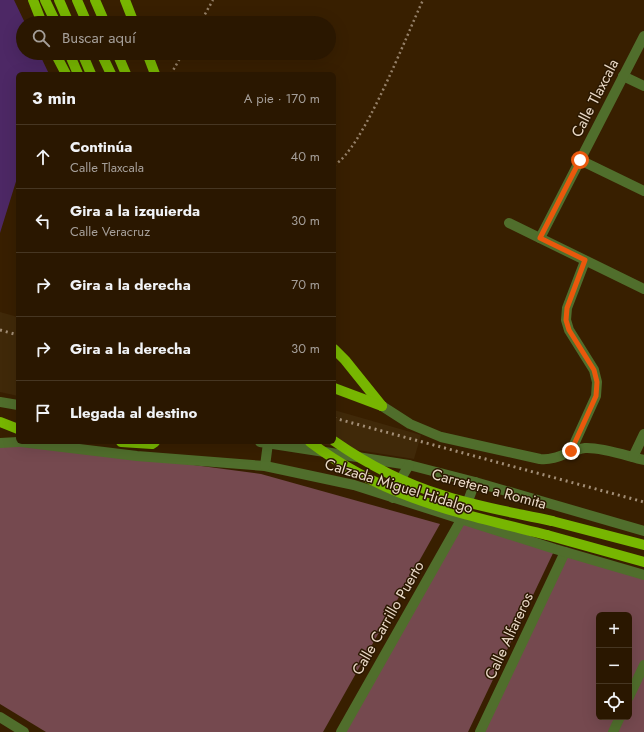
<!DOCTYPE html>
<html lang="es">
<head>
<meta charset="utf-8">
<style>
  body { margin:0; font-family:Jost,sans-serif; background:#32200a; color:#f1f3f6 }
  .controls { position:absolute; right:12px; bottom:12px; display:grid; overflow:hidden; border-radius:6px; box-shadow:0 4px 16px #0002 }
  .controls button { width:36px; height:36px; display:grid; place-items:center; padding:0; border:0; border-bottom:1px solid #463622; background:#2a1700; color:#f1f3f6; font:20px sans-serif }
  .stop { position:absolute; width:12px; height:12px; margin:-9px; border:3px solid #ea580c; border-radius:50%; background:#fff }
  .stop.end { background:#ea580c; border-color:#fff; box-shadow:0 1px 4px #0008 }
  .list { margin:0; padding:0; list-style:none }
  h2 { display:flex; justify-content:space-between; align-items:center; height:52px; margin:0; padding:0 16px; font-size:17px }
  h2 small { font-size:13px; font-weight:400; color:#a59f99 }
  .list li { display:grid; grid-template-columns:26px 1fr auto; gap:12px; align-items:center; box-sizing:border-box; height:64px; padding:0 16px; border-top:1px solid #463622 }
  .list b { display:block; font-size:15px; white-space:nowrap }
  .list p { margin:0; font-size:13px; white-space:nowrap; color:#a59f99 }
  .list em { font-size:13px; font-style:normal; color:#a59f99 }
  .icon { flex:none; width:22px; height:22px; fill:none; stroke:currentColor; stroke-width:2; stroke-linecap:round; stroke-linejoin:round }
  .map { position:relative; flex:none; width:644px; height:732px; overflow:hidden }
  .search { position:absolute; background:#2a1700; box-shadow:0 4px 16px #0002; left:16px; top:16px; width:320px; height:44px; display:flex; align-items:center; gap:10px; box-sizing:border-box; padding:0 14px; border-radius:22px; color:#a59f99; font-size:15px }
  .panel { position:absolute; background:#2a1700; box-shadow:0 4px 16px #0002; left:16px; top:72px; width:320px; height:372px; border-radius:6px }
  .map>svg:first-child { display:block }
  .built { fill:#402909 }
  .green { fill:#4d2865 }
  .building { fill:#75494f }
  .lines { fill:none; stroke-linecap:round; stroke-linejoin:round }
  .path { stroke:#958068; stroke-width:2.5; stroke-dasharray:2 3; stroke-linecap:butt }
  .minor { stroke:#506e2c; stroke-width:10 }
  .tertiary { stroke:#506e2c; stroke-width:10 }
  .primary { stroke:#77b601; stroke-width:10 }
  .rail { stroke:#a28e76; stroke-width:3; stroke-dasharray:2 4; stroke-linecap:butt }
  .primary-bridge { stroke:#77b601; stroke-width:10 }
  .route { stroke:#ea580c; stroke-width:5 }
  .labels { text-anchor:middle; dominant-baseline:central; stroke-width:3; stroke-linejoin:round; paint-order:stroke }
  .street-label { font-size:15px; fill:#ead9c7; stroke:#2b1800 }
</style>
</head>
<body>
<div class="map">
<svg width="644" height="732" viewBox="0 0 644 732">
  <rect width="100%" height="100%" fill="#381f00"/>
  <g class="built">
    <path d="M0,312L18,317V396L0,392Z"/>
    <path d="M334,410L421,435L414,459L307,442H334Z"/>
  </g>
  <path class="green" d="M0,0H14L25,23H23V53H39L49,74H18V175L0,233Z"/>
  <g class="building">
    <path d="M20,442L261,474L440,524L323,732H46L0,704V444Z"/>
    <path d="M461,520L555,549L468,732H340Z"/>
    <path d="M565,552L644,575V665L629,697V615H599V717H620L613,732H480Z"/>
    <path d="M644,670V732H618L624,717H629V706Z"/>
  </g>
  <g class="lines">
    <g class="path">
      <path d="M200,23L213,0"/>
      <path d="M171,74L183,53"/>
      <path d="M334,165C362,151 407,34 423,0"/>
    </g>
    <g class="minor">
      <path d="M623,76L644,86"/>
      <path d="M580,160L644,191"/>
      <path d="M509,223L644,289"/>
      <path d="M540,238L644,36"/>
      <path d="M382,406L410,424L441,437L540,459C556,461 570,450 585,448C602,447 627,456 644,460"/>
      <path d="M571,451L596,396L597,382L594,370L569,330L566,320L567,308L585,261"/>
      <path d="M633,457L644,434"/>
      <path d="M629,697L644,665"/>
      <path d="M0,717L24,732"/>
      <path d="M480,732L565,552"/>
      <path d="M613,732L620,717"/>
    </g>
    <g class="tertiary">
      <path d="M0,402L18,405"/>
      <path d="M21,442L137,456L265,466L354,485L555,549L644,575"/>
      <path d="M260,442L409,465L475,482L644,531"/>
      <path d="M0,443L18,442"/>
      <path d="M265,466L268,443"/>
      <path d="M393,498L396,487L409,465"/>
      <path d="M341,732L461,520L475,482"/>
    </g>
    <g class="primary">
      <path d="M33,0L42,23"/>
      <path d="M45,0L56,23"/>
      <path d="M59,0L69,23"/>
      <path d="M77,0L87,23"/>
      <path d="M95,0L105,23"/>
      <path d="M125,0L134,23"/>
      <path d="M55,53L66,74"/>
      <path d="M69,53L78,74"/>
      <path d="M82,53L91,74"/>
      <path d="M101,53L111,74"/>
      <path d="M117,53L126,74"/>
      <path d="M147,53L155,74"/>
      <path d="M334,349L345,360L382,406"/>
      <path d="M334,388L382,406"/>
      <path d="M0,422L18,429"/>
      <path d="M121,442L152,444L155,442"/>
      <path d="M552,521L644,545"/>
      <path d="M547,535L644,562"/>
    </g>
    <g class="rail">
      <path d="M0,330L18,335"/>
      <path d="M334,418L644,502"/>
    </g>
    <g class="primary-bridge">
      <path d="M334,441C367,464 403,483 442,495C478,507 516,513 552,521"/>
      <path d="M310,442C385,499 459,513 547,535"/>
    </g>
  </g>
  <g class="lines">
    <path class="route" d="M571,451L596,396L597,382L594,370L569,330L566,320L567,308L585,260L540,238L580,160"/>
  </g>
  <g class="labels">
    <g class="street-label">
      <text transform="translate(595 98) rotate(-63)">Calle Tlaxcala</text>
      <text transform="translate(399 486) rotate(17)">Calzada Miguel Hidalgo</text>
      <text transform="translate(489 489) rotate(15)">Carretera a Romita</text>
      <text transform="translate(388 618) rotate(-60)">Calle Carrillo Puerto</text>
      <text transform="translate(509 636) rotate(-65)">Calle Alfareros</text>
    </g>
  </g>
</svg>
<div class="controls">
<button>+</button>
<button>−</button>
<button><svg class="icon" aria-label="locate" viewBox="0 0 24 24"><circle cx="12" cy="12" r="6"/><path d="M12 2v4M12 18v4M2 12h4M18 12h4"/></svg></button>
</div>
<div class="stop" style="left:580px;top:160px"></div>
<div class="stop end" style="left:571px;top:451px"></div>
<div class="search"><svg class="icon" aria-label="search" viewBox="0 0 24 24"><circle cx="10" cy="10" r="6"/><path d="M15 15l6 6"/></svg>Buscar aquí</div>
<section class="panel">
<h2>3 min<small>A pie · 170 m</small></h2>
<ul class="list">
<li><svg class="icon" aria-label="ahead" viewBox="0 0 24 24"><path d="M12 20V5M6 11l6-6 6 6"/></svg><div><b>Continúa</b><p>Calle Tlaxcala</p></div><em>40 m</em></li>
<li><svg class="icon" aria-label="left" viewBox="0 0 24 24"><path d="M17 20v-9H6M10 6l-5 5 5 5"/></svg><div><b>Gira a la izquierda</b><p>Calle Veracruz</p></div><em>30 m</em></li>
<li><svg class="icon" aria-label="right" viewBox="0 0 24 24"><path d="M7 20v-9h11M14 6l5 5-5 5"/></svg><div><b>Gira a la derecha</b></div><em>70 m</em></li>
<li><svg class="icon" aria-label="right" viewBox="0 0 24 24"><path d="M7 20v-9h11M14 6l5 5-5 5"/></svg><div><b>Gira a la derecha</b></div><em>30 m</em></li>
<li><svg class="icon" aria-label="arrive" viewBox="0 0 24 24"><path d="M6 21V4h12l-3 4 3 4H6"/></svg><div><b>Llegada al destino</b></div></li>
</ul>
</section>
</div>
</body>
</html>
